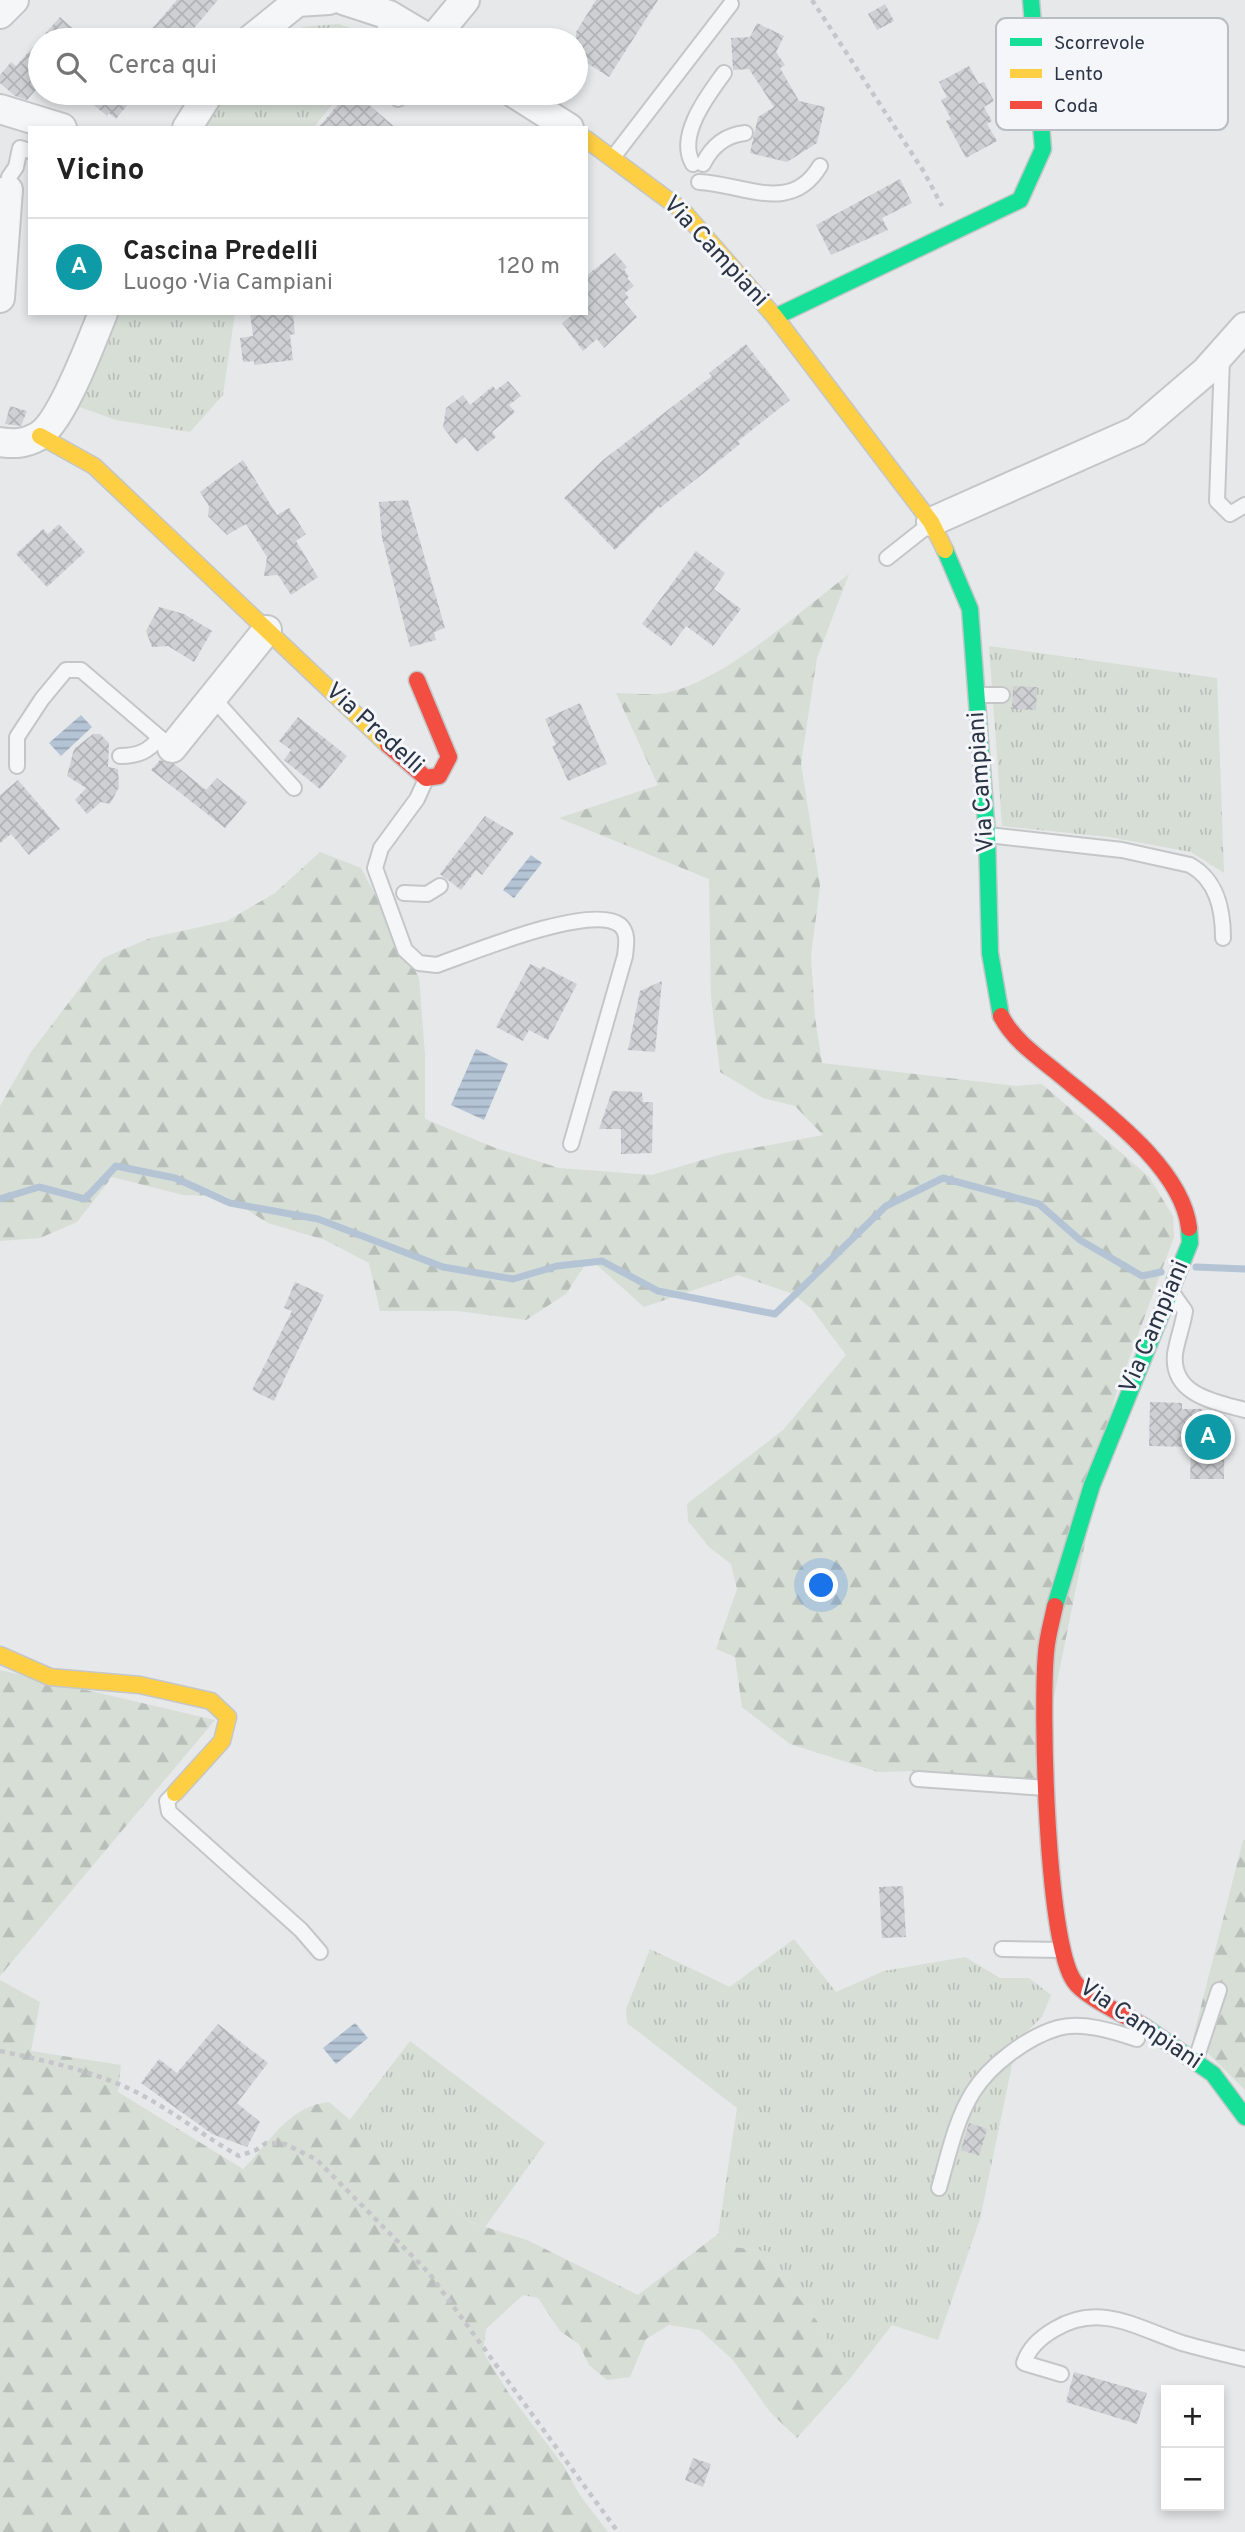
<!DOCTYPE html>
<html lang="it">
<head>
<meta charset="utf-8">
<style>
  body { margin:0; font-family:Overpass,sans-serif; background:#f2f2f2; color:#222 }
  .controls { position:absolute; right:21px; bottom:21px; display:grid; overflow:hidden; border-radius:0px; box-shadow:0 4px 10px #0003 }
  .controls button { width:63px; height:63px; display:grid; place-items:center; padding:0; border:0; border-bottom:2px solid #e0e0e0; background:#fff; color:#222; font:35px sans-serif }
  .you { position:absolute; left:822px; top:1586px; width:24px; height:24px; margin:-18px; border:5px solid #fff; border-radius:50%; background:#1a73e8; box-shadow:0 0 0 10px #1a73e833 }
  .badge { display:grid; place-items:center; width:46px; height:46px; border-radius:50%; background:#1a73e8; color:#fff; font-size:23px; font-weight:700 }
  .pin { position:absolute; translate:-50% -50%; border:4px solid #fff; box-shadow:0 2px 7px #0006 }
  .list { margin:0; padding:0; list-style:none }
  h2 { display:flex; justify-content:space-between; align-items:center; height:91px; margin:0; padding:0 28px; font-size:30px }
  h2 small { font-size:23px; font-weight:400; color:#767676 }
  .list li { display:grid; grid-template-columns:46px 1fr auto; gap:21px; align-items:center; box-sizing:border-box; height:98px; padding:0 28px; border-top:2px solid #e0e0e0 }
  .list b { display:block; font-size:26px; white-space:nowrap }
  .list p { margin:0; font-size:23px; white-space:nowrap; color:#767676 }
  .list em { font-size:23px; font-style:normal; color:#767676 }
  .icon { flex:none; width:38px; height:38px; fill:none; stroke:currentColor; stroke-width:2; stroke-linecap:round; stroke-linejoin:round }
  .map { position:relative; flex:none; width:1245px; height:2532px; overflow:hidden }
  .search { position:absolute; background:#fff; box-shadow:0 4px 10px #0003; left:28px; top:28px; width:560px; height:77px; display:flex; align-items:center; gap:18px; box-sizing:border-box; padding:0 24px; border-radius:38px; color:#767676; font-size:26px }
  .panel { position:absolute; background:#fff; box-shadow:0 4px 10px #0003; left:28px; top:126px; width:560px; height:189px; border-radius:0px }
  .map>svg:first-child { display:block }
  .grass { fill:url(#grass-tufts) }
  .forest { fill:url(#forest-firs) }
  .water { fill:url(#water-rules) }
  .lines { fill:none; stroke-linecap:round; stroke-linejoin:round }
  .stream { stroke:#b4c4d5; stroke-width:7 }
  .building { fill:url(#building-cross-hatch) }
  .lane-casing { stroke:#c4c6c8; stroke-width:18 }
  .street-casing { stroke:#c4c6c8; stroke-width:32 }
  .fast-casing { stroke:#c4c6c8; stroke-width:19 }
  .slow-casing { stroke:#c4c6c8; stroke-width:19 }
  .jam-casing { stroke:#c4c6c8; stroke-width:19 }
  .path { stroke:#c5c6ca; stroke-width:4.5; stroke-dasharray:5 5; stroke-linecap:butt }
  .lane { stroke:#f5f6f7; stroke-width:14 }
  .street { stroke:#f5f6f7; stroke-width:28 }
  .fast { stroke:#16e098; stroke-width:16 }
  .slow { stroke:#ffcf43; stroke-width:16 }
  .jam { stroke:#f24e42; stroke-width:16 }
  .labels { text-anchor:middle; dominant-baseline:central; stroke-width:6; stroke-linejoin:round; paint-order:stroke }
  .street-label { font-size:24px; fill:#2b3445; stroke:#f4f6f9 }
  .key { fill:#f4f6f9; stroke:#b8bcc3; stroke-width:2 }
  .key-label { font-size:19px; fill:#2b3445 }
</style>
</head>
<body>
<div class="map">
<svg width="1245" height="2532" viewBox="0 0 1245 2532">
  <defs>
    <pattern id="grass-tufts" width="24" height="20" patternUnits="userSpaceOnUse" patternTransform="scale(1.75)"><rect width="24" height="20" fill="#d6ded6"/><path d="M3 7l-1-3M5 7V3M7 7l1-3M15 17l-1-3M17 17v-4M19 17l1-3" fill="none" stroke="#b8bfb9"/></pattern>
    <pattern id="forest-firs" width="22" height="20" patternUnits="userSpaceOnUse" patternTransform="scale(1.75)"><rect width="22" height="20" fill="#d6ded6"/><path d="M5 1l3.5 6h-7zM16 11l3.5 6h-7z" fill="#b8bfb9"/></pattern>
    <pattern id="water-rules" width="6" height="5" patternUnits="userSpaceOnUse" patternTransform="scale(1.75)"><rect width="6" height="5" fill="#b4c4d5"/><path d="M0 2.5h6" fill="none" stroke="#93a0af"/></pattern>
    <pattern id="building-cross-hatch" width="8" height="8" patternUnits="userSpaceOnUse" patternTransform="scale(1.75)"><rect width="8" height="8" fill="#ced0d3"/><path d="M0 0l8 8M0 8l8-8" fill="none" stroke="#b1b3b6"/></pattern>
  </defs>
  <rect width="100%" height="100%" fill="#e6e8ea"/>
  <g class="grass">
    <path d="M339,24L353,29L367,40H280L303,27Z"/>
    <path d="M219,93H342L313,128H195Z"/>
    <path d="M112,313H235L223,395L190,432L116,420L74,405Z"/>
    <path d="M989,646L1217,678L1224,873L1191,852L1109,837L1002,826Z"/>
    <path d="M794,1939L836,1992L884,1971L965,1957L1000,1978H1029L1051,1995L1042,2017L1017,2041L980,2219L938,2340L892,2325L848,2381L821,2326L788,2284L769,2252L734,2247L718,2234L737,2108L627,2023L626,2009L650,1949L730,1987Z"/>
    <path d="M410,2041L545,2143L485,2227L469,2221L349,2121Z"/>
  </g>
  <g class="forest">
    <path d="M849,574L817,658L801,763L820,886L811,956L815,1017L822,1063L1016,1086L1042,1084L1149,1177L1173,1216L1174,1237L1114,1400L1037,1781L917,1771L878,1772L790,1744L742,1707L735,1657L716,1649L737,1589L731,1564L709,1547L688,1521L687,1504L783,1430L846,1355L812,1309L793,1294L738,1275L644,1307L589,1258L566,1294L526,1320L458,1311H380L369,1263L325,1240L268,1223L225,1196L183,1195L112,1177L77,1222L40,1238L0,1241V1106L31,1052L103,958L150,938L227,921L275,893L320,852L361,868L419,978L425,1055V1119L493,1147L559,1168L652,1175L722,1154L823,1135L795,1106L763,1098L720,1072L711,997L709,879L559,818L658,785L616,693C633,693 654,696 670,692C726,679 802,610 849,574Z"/>
    <path d="M0,1670L215,1720L0,1976Z"/>
    <path d="M1243,1840H1245V2090L1193,2038Z"/>
    <path d="M0,1980L40,2002L31,2051L121,2065L118,2092L243,2169C270,2142 289,2106 329,2102L470,2222L527,2240L638,2295L718,2234L734,2247L769,2252L788,2284L821,2326L848,2381L797,2438L770,2412L733,2360L700,2330L669,2325L646,2339L630,2377L607,2380L589,2365L579,2344L560,2331L538,2298L523,2295L486,2329L483,2352L510,2395L563,2465L581,2497L608,2532H0Z"/>
  </g>
  <g class="water">
    <path d="M81,715L92,727L61,756L49,743Z"/>
    <path d="M531,855L542,863L514,898L503,890Z"/>
    <path d="M476,1049L508,1064L484,1120L451,1105Z"/>
    <path d="M355,2023L368,2038L336,2064L323,2048Z"/>
  </g>
  <g class="lines">
    <g class="stream">
      <path d="M0,1199L39,1187L85,1199L116,1166L175,1178L230,1203L318,1219L443,1267L513,1279L557,1266L602,1261L658,1291L775,1314L886,1206L943,1178L1039,1204L1080,1240L1142,1276L1161,1272"/>
      <path d="M1196,1267L1245,1269"/>
    </g>
  </g>
  <g class="building">
    <path d="M177,0H218L189,34L184,31L176,40H142Z"/>
    <path d="M596,0H658L609,77L576,56V32Z"/>
    <path d="M885,4L894,21L877,30L868,14Z"/>
    <path d="M60,17L86,40H40V85L27,100L15,96L0,83V75L11,62L16,66Z"/>
    <path d="M757,23L784,36L776,52L785,65L780,68L799,101L825,107L817,143L787,162L750,153L758,117L774,107L749,69L733,70L731,38L750,37Z"/>
    <path d="M969,66L979,84L984,82L994,101L984,107L992,121L987,124L997,141L966,158L946,121L951,119L941,100L947,97L939,82Z"/>
    <path d="M79,93H137L116,119L109,113L107,116Z"/>
    <path d="M348,93H355L396,128H318Z"/>
    <path d="M900,179L912,203L882,218L888,230L831,255L816,225Z"/>
    <path d="M615,253L627,267L624,270L629,276L627,278L634,286L625,293L629,298L624,302L637,317L604,348L597,339L583,351L562,323L575,313H586V276Z"/>
    <path d="M250,313H293L295,334L290,335L293,360L254,365V361L243,362L240,338L253,336Z"/>
    <path d="M746,344L790,400L738,441L740,444L660,508L659,506L615,550L564,498L603,460L712,376L709,373Z"/>
    <path d="M508,381L521,396L509,405L515,412L492,432L496,437L477,452L465,437L456,444L443,427L446,408L463,395L470,405L493,386L496,390Z"/>
    <path d="M10,406L27,411L21,426L5,424Z"/>
    <path d="M243,460L277,515L289,508L306,534L296,541L318,577L291,595L278,575L264,576L267,557L246,524L227,535L208,516L209,506L200,492Z"/>
    <path d="M408,500L445,628L434,632L436,640L410,647L382,538L379,502Z"/>
    <path d="M59,524L85,552L47,587L16,554L43,529L48,534Z"/>
    <path d="M696,551L725,573L714,589L741,609L713,646L686,626L671,646L642,624Z"/>
    <path d="M159,607L184,614L212,631L194,662L168,646L152,647L146,631Z"/>
    <path d="M1013,686L1037,687L1036,710L1012,709Z"/>
    <path d="M580,703L607,764L568,781L552,746L556,745L545,719Z"/>
    <path d="M298,717L347,756L320,789L284,760L291,750L279,741Z"/>
    <path d="M93,734H100L109,743L108,767L118,769L119,787L110,804L101,802L87,814L75,800L86,788L67,776L74,749Z"/>
    <path d="M160,760L174,764L206,790L217,778L247,802L225,828L151,770Z"/>
    <path d="M18,780L60,829L29,855L11,834L0,843V795Z"/>
    <path d="M485,816L514,833L482,875L476,870L461,890L440,874Z"/>
    <path d="M530,964L541,969L542,966L577,984L548,1040L529,1030L523,1041L496,1027Z"/>
    <path d="M662,981L655,1052L628,1050L640,991Z"/>
    <path d="M612,1091L642,1092L643,1102H653L652,1153L621,1154V1129H599Z"/>
    <path d="M295,1282L324,1295L274,1401L252,1390L292,1311L284,1308Z"/>
    <path d="M1150,1402L1182,1403V1409H1202V1414L1225,1415L1224,1479H1190L1191,1447L1149,1446Z"/>
    <path d="M903,1886L906,1937L882,1938L879,1887Z"/>
    <path d="M218,2024L268,2063L237,2103L260,2122L247,2147L212,2134L141,2083L159,2059L177,2073Z"/>
    <path d="M969,2123L987,2129L979,2156L961,2150Z"/>
    <path d="M1074,2372L1147,2393L1137,2424L1066,2402Z"/>
    <path d="M693,2458L711,2464L703,2487L685,2480Z"/>
  </g>
  <g class="lines">
    <g class="lane-casing">
      <g id="lane">
        <path d="M381,40L389,15"/>
        <path d="M391,93L398,99"/>
        <path d="M614,156L731,4"/>
        <path d="M693,164C676,136 708,95 724,73"/>
        <path d="M703,164C712,146 725,135 745,133"/>
        <path d="M9,177L16,167L20,148L30,151"/>
        <path d="M699,182C744,184 791,215 820,166"/>
        <path d="M1222,358L1217,501L1230,514L1245,505"/>
        <path d="M887,558L930,524"/>
        <path d="M978,695H1002"/>
        <path d="M213,698L294,788"/>
        <path d="M120,756C139,756 148,751 160,738"/>
        <path d="M17,766V737L42,699L66,670H81L172,748"/>
        <path d="M426,779L417,799L381,848L375,868L405,950L419,963L437,965C471,953 591,903 620,925C629,933 626,946 625,956L571,1144"/>
        <path d="M988,835L1122,850L1190,865C1217,880 1223,909 1223,938"/>
        <path d="M404,893L427,894L440,886"/>
        <path d="M1173,1294L1185,1311C1183,1325 1177,1340 1175,1354C1171,1395 1215,1402 1245,1410"/>
        <path d="M918,1779L1046,1788"/>
        <path d="M173,1795L167,1801L169,1812L301,1930L320,1952"/>
        <path d="M1002,1949L1061,1950"/>
        <path d="M1197,2056L1219,1990"/>
        <path d="M939,2188C948,2157 955,2121 973,2092C990,2065 1027,2037 1058,2028C1082,2021 1115,2032 1137,2039"/>
        <path d="M1061,2374L1024,2363C1029,2347 1041,2337 1055,2329C1100,2302 1137,2328 1182,2343C1203,2349 1224,2354 1245,2359"/>
      </g>
    </g>
    <g class="street-casing">
      <g id="street">
        <path d="M343,0L389,15L431,40"/>
        <path d="M0,14L14,0"/>
        <path d="M250,40L297,2L329,0"/>
        <path d="M432,40L465,0"/>
        <path d="M514,93L569,128"/>
        <path d="M0,109L62,128"/>
        <path d="M187,128L209,93"/>
        <path d="M0,298L8,190"/>
        <path d="M0,442C14,444 24,444 37,437C61,425 92,340 103,313"/>
        <path d="M931,522L1136,431L1205,372L1245,327"/>
        <path d="M172,748L267,630"/>
      </g>
    </g>
    <g class="fast-casing">
      <g id="fast">
        <path d="M775,317L1020,200L1043,149L1031,0"/>
        <path d="M945,550L970,609L987,835L990,953L1001,1016"/>
        <path d="M1055,1606L1092,1485L1190,1243L1189,1228"/>
        <path d="M1145,2027L1213,2074L1245,2117"/>
      </g>
    </g>
    <g class="slow-casing">
      <g id="slow">
        <path d="M586,139L683,211L775,317L931,522L945,550"/>
        <path d="M40,436L94,466L388,745"/>
        <path d="M0,1655L50,1677L140,1685L211,1701L228,1717L222,1741L175,1793"/>
      </g>
    </g>
    <g class="jam-casing">
      <g id="jam">
        <path d="M388,745L426,778L439,776L449,757L417,680"/>
        <path d="M1001,1016C1013,1039 1034,1054 1054,1070C1099,1108 1182,1166 1189,1228"/>
        <path d="M1055,1606C1052,1621 1047,1637 1046,1653C1041,1709 1046,1940 1074,1981C1084,1997 1127,2016 1145,2027"/>
      </g>
    </g>
    <g class="path">
      <path d="M812,0L924,172L942,206"/>
      <path d="M0,2051C46,2061 91,2070 134,2091C169,2108 203,2136 239,2156L256,2150L266,2143L285,2144L317,2160L429,2273L618,2532"/>
    </g>
    <use href="#lane" class="lane"/>
    <use href="#street" class="street"/>
    <use href="#fast" class="fast"/>
    <use href="#slow" class="slow"/>
    <use href="#jam" class="jam"/>
  </g>
  <g class="labels">
    <g class="street-label">
      <text transform="translate(715 252) rotate(47)">Via Campiani</text>
      <text transform="translate(374 729) rotate(42)">Via Predelli</text>
      <text transform="translate(982 782) rotate(-94)">Via Campiani</text>
      <text transform="translate(1155 1327) rotate(-67)">Via Campiani</text>
      <text transform="translate(1140 2025) rotate(34)">Via Campiani</text>
    </g>
  </g>
  <rect x="996" y="18" width="232" height="112" rx="10" class="key"/>
  <rect x="1010" y="38" width="32" height="8" fill="#16e098"/>
  <rect x="1010" y="69" width="32" height="9" fill="#ffcf43"/>
  <rect x="1010" y="101" width="32" height="8" fill="#f24e42"/>
  <g class="key-label">
    <text x="1054" y="49">Scorrevole</text>
    <text x="1054" y="80">Lento</text>
    <text x="1054" y="112">Coda</text>
  </g>
</svg>
<div class="controls">
<button>+</button>
<button>−</button>
</div>
<div class="you"></div>
<div class="pin badge" style="left:1208px;top:1437px;background:#0f9aa8">A</div>
<div class="search"><svg class="icon" aria-label="search" viewBox="0 0 24 24"><circle cx="10" cy="10" r="6"/><path d="M15 15l6 6"/></svg>Cerca qui</div>
<section class="panel">
<h2>Vicino<small></small></h2>
<ul class="list">
<li><span class="badge" style="background:#0f9aa8">A</span><div><b>Cascina Predelli</b><p>Luogo · Via Campiani</p></div><em>120 m</em></li>
</ul>
</section>
</div>
</body>
</html>
